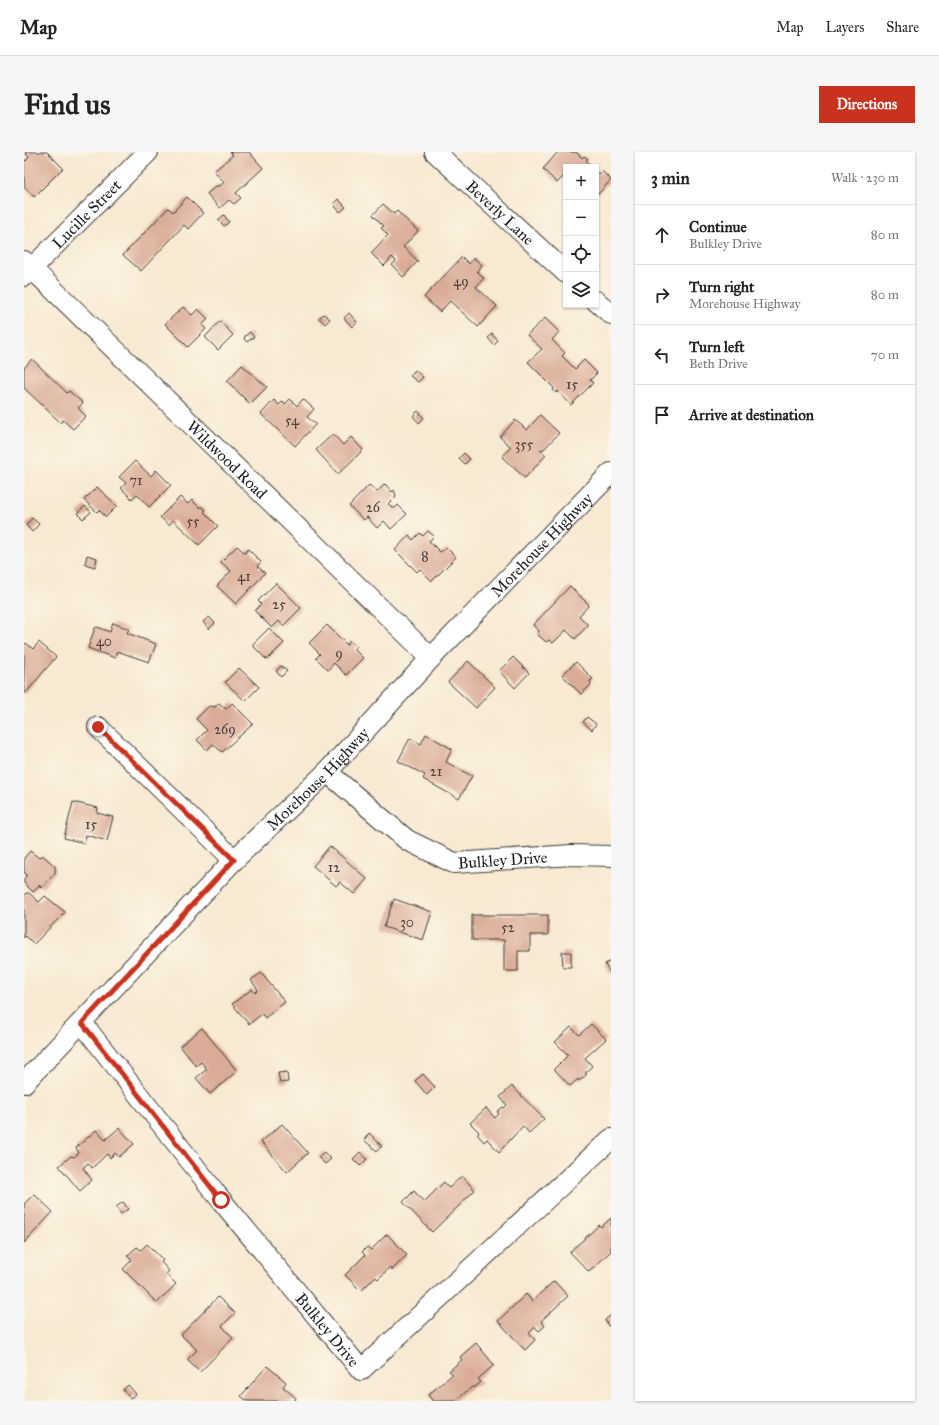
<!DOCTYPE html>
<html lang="en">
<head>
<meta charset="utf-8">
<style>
  body { margin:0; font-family:"IM FELL Great Primer",serif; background:#f6f6f6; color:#222 }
  .controls { position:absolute; right:12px; top:12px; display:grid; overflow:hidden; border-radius:0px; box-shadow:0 1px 3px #0004 }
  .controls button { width:36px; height:36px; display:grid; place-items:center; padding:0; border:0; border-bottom:1px solid #e0e0e0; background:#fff; color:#222; font:20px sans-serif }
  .stop { position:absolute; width:12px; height:12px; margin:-9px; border:3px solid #c8321e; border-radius:50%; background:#fff }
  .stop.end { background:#c8321e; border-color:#fff; box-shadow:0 1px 4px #0008 }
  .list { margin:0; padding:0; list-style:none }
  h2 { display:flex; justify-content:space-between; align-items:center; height:52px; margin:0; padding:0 16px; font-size:17px }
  h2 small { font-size:13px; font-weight:400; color:#767676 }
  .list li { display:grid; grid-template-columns:26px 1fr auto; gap:12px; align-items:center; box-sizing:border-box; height:60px; padding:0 16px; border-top:1px solid #e0e0e0 }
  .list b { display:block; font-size:15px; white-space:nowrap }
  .list p { margin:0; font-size:13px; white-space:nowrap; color:#767676 }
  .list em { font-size:13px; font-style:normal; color:#767676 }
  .icon { flex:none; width:22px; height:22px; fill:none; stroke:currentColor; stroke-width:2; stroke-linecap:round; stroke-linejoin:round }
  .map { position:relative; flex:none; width:587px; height:1249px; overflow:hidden; border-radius:0px }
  header { display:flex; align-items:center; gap:24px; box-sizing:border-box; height:56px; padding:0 20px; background:#fff; border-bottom:1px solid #e0e0e0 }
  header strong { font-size:19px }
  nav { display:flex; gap:22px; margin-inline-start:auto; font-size:14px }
  .intro { display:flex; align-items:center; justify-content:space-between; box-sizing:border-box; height:96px; padding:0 24px }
  h1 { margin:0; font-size:28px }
  .button { padding:10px 18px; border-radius:0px; background:#c8321e; color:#fff; font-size:14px; font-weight:700 }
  main { display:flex; gap:24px; padding:0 24px }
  aside { flex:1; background:#fff; border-radius:0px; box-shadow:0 1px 3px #0004 }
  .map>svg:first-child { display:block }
  .building { fill:#daac98 }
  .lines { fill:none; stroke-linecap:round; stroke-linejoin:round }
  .minor-casing { stroke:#3d3b37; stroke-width:22 }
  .minor { stroke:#fff; stroke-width:20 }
  .route { stroke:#c8321e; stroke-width:5 }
  .labels { text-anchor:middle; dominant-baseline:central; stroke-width:3.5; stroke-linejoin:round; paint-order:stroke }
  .number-label { font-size:14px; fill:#4c403b }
  .street-label { font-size:16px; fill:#1c1c1c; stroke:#fcf5e5 }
</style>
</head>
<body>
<header>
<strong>Map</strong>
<nav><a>Map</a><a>Layers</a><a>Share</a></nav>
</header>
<div class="intro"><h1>Find us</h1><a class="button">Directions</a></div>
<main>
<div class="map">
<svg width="587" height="1249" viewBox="0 0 587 1249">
  <rect width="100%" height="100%" fill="#fcf5e5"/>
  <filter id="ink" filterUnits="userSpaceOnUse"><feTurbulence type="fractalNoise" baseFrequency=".025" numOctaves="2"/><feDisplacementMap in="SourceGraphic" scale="8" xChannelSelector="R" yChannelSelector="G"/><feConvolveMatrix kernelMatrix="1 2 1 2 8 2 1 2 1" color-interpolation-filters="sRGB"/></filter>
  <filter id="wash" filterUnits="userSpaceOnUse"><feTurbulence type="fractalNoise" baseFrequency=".012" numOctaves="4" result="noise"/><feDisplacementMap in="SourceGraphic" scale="16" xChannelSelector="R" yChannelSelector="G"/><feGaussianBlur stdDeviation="0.9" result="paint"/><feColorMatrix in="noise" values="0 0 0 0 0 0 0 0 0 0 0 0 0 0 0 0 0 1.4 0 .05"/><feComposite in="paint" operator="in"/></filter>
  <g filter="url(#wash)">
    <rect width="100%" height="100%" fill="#f7e9d2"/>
    <g id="blocks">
      <g class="building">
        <path d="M3,0H23L39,16L10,45L0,34V7L2,9L5,5L1,1Z"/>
        <path d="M206,0H225L239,16L212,41L217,46L210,52L205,48L196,56L183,42L192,34H196L200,30L190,19L209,3Z"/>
        <path d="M534,0H552L558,6L560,4L564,7L562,9L568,15H542V27L539,25L533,31L519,17Z"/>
        <path d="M572,19L575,22L578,19L587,28L574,42L572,40Z"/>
        <path d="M163,45L179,61L164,77L160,73L117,119L99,103L144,56L149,60Z"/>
        <path d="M314,47L322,55L316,60L311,54L310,51Z"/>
        <path d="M359,52L370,62L373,59L394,79L379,95L394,109L379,125L368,113L372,109L368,105L360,114L347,101L364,83L357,76L360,74L349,63Z"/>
        <path d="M200,63L205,70L200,74L194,68Z"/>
        <path d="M438,105L445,112L450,106L458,113L453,119L460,126L452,135L473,154L454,175L426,149L416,160L400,145Z"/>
        <path d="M159,155L168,163L174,157L184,167L178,173L182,177L164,195L141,172Z"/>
        <path d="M325,161L333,170L328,175L320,166Z"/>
        <path d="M300,162L306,167L301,172L295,166Z"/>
        <path d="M521,166L535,180L528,188L541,201L538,204L551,217L560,208L573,221L566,228L569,231L547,253L534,239L532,241L529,238L530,236L504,210L518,197L503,183Z"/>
        <path d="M196,169L209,183L194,198L181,185Z"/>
        <path d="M226,180L230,185L223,190L220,187L221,184Z"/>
        <path d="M468,182L474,189L470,193L464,186Z"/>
        <path d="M8,207L43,241L45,239L59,251L54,256L62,264L49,277L39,268L37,271L0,236V216Z"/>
        <path d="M218,213L243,235L226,252L203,229Z"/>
        <path d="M391,218L399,225L394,230L386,224Z"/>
        <path d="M266,247L273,254L279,247L290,257L283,265L292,272L271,294L237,262L250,248L255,253L259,249L261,252Z"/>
        <path d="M394,259L400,266L395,271L389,264Z"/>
        <path d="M516,263L535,281L520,297L516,298L522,303L501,326L478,305L487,295L476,285L491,268L503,278Z"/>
        <path d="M309,282L319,293L327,285L339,298L314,322L292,298Z"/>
        <path d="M440,301L446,307L441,312L435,306Z"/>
        <path d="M111,309L127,324L132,318L147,333L125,355L113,342L108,347L97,336L102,331L95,325Z"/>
        <path d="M361,332L368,340L370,338L372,344L364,352L370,357L374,353L383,362L367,377L360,369L353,376L343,365L340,368L325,354L345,333L353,340Z"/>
        <path d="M73,335L93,354L82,365L75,358L73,360L60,348Z"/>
        <path d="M156,345L164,352L168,348L175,355H178L182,358L180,360L194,374L175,393L149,368L145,373L136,365Z"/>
        <path d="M61,354L67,360L59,367L53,361Z"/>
        <path d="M8,366L15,372L8,380L2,373Z"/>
        <path d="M404,379L410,384L405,389L416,400L423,396L432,405L408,429L396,417L393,420L371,398L385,383L389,388L396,381L399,384Z"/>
        <path d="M213,394L221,401L224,397L237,410L233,414L241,421L212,452L193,434L207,419L197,410Z"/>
        <path d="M63,403L73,406L71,415L61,412Z"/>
        <path d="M252,431L277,456L259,474L255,469L248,476L231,459L237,452L234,449Z"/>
        <path d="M546,434L565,453L555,464L564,473L551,487L542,478L529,491L525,488L522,490L513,482L515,479L509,473Z"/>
        <path d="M185,465L191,471L185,477L179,470Z"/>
        <path d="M89,471L105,477L103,481L132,492L125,510L93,499L91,506L64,496L71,476L73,475L86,480Z"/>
        <path d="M303,473L323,493L326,489L332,494L330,497L339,506L322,523L310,511L304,518L292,506L296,502L285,491Z"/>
        <path d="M245,476L260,491L243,508L228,493Z"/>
        <path d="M15,490L32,505L0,543V494L2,491L9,497Z"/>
        <path d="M489,505L505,521L491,536L475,519Z"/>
        <path d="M444,509L471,535L452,556L424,530Z"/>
        <path d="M552,510L569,527L566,529L567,533L557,542L538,523Z"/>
        <path d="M257,514L263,519L257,525L252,519Z"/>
        <path d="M215,516L235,535L221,549L201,530Z"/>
        <path d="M195,551L202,557L208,551L229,572L198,600L189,592L183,598L173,588L183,578L172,567L185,554L191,555Z"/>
        <path d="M563,565L572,572L568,578L559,570Z"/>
        <path d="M402,582L428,597L422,610L448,624L435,647L399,627L401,623L374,609L386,586L397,592Z"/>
        <path d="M49,650L74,656L73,661L89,665L83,689L62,683L60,691L40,686Z"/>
        <path d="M306,694L343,727L330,742L316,730L312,734L289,714Z"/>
        <path d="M6,699L15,706L18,703L31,714V721L18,736L15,733L9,740L0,731V727L3,723L0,720V706Z"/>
        <path d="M3,741H5L15,750L21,744L41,760L10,792L2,784L0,786V744Z"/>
        <path d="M370,747L408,760L399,788L360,775Z"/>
        <path d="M448,763H524V783H506V799H494V819H480V788H448Z"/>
        <path d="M538,800H547V815H539Z"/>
        <path d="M587,809V824L581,812Z"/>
        <path d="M237,821L261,850L241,866L238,862L225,872L208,852L228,837L231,841L234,838L227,828Z"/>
        <path d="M567,872L582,887L561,906L568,914L561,921L563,922L555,929L554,927L546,934L530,917L544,903L531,890L547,875L555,883Z"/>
        <path d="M178,876L213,919L186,942L172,926L183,917L177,910L172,914L156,894Z"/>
        <path d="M263,920L264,930L256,931L254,921Z"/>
        <path d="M399,922L411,935L403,943L391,929Z"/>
        <path d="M488,934L520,967L505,981L499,974L475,1000L463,987L460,990L453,982L455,980L446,971L462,956L471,966L475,962L473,960L479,955L480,956L483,953L476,945Z"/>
        <path d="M258,972L284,1001L263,1020L237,990Z"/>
        <path d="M95,976L110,992L95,1005L91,1001L86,1006L83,1002L68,1016L64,1011L59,1016L68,1028L56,1039L35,1014L47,1004L50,1005L55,1001L52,996L72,978L81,988Z"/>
        <path d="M345,981L358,994L353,999L340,988Z"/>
        <path d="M300,1000L307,1007L301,1012L294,1005Z"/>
        <path d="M336,1000L343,1007L336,1014L329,1007Z"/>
        <path d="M438,1024L451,1038L408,1080L379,1050L390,1039L400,1050L420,1030L425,1036Z"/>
        <path d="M10,1042L29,1060L0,1091V1052Z"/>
        <path d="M99,1050L104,1057L97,1062L92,1055Z"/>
        <path d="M587,1066V1099L565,1120L546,1100L575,1073L577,1075Z"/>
        <path d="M363,1082L383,1103L368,1118L366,1115L354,1127L351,1125L337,1139L321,1123L341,1103L338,1100L343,1095L347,1098Z"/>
        <path d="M123,1092L139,1108L137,1110L145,1119L142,1122L152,1132L133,1151L99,1117L108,1108L103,1104L113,1095L117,1098Z"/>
        <path d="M530,1129L544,1144L517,1169L521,1174L515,1179L511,1175L505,1181L511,1188L501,1198L474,1169L502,1142L508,1149Z"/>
        <path d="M194,1145L211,1161L198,1174L209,1186L176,1220L163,1208L173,1198L157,1183Z"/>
        <path d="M587,1163V1172L584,1174L581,1168Z"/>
        <path d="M452,1191L470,1213L454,1227L457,1230L451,1235H448L431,1249H409L404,1243L429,1222L425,1219L438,1208L436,1205Z"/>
        <path d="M243,1214L262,1230L259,1235L272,1246L271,1249H223L217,1244Z"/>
        <path d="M104,1233L112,1242L106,1246L99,1238Z"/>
      </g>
    </g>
  </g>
  <g filter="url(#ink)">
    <use href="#blocks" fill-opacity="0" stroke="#3d3b37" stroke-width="1"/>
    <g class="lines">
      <g class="minor-casing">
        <g id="minor">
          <path id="s1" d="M411,0L542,121"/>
          <path id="s2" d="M0,109L407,506"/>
          <path id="s3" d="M0,124L124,0"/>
          <path d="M572,149L587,162"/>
          <path d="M74,575L210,708"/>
          <path id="s4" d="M303,620L383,688L430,711L547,703L587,704"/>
          <path id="s5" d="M58,871L197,1048L337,1218L587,987"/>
          <path id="s6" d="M0,931L210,708L303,620L407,506L587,321"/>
        </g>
      </g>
      <use href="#minor" class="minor"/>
    </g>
  </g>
  <g class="lines" filter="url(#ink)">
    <path class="route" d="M74,575L210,708L58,871L197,1048"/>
  </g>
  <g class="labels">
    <g class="number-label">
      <text x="437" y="129">49</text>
      <text x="548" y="232">15</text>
      <text x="268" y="268">54</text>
      <text x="500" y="292">355</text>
      <text x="112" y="328">71</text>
      <text x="349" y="355">26</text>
      <text x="169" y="369">55</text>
      <text x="401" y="404">8</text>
      <text x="220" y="424">41</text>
      <text x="255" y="452">25</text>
      <text x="80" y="489">40</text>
      <text x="315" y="501">9</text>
      <text x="201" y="577">269</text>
      <text x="412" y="619">21</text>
      <text x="67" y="672">15</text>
      <text x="310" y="715">12</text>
      <text x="383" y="770">30</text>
      <text x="484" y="775">52</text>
    </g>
    <g class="street-label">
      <text stroke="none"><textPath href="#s1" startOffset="89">Beverly Lane</textPath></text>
      <text stroke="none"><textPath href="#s3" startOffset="88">Lucille Street</textPath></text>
      <text stroke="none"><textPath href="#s2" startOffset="284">Wildwood Road</textPath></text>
      <text stroke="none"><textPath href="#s6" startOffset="747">Morehouse Highway</textPath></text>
      <text stroke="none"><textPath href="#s6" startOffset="423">Morehouse Highway</textPath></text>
      <text stroke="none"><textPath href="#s4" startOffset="206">Bulkley Drive</textPath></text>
      <text stroke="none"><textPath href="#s5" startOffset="393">Bulkley Drive</textPath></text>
    </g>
  </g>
</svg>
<div class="controls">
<button>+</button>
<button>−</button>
<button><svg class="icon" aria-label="locate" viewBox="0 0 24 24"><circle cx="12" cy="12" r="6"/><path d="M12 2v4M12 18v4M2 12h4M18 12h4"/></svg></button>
<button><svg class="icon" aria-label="layers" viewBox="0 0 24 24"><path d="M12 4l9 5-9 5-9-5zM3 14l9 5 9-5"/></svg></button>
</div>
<div class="stop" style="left:197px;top:1048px"></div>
<div class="stop end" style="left:74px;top:575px"></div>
</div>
<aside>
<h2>3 min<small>Walk · 230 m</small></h2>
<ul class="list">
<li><svg class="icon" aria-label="ahead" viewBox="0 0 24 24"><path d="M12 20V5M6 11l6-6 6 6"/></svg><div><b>Continue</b><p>Bulkley Drive</p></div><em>80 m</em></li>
<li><svg class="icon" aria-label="right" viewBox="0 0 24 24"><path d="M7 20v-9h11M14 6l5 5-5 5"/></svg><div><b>Turn right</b><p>Morehouse Highway</p></div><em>80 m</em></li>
<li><svg class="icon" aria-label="left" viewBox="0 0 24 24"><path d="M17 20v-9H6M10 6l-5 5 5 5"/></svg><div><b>Turn left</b><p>Beth Drive</p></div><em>70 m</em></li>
<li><svg class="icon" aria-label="arrive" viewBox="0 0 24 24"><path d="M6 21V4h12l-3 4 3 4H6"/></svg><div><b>Arrive at destination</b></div></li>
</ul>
</aside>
</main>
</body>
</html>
